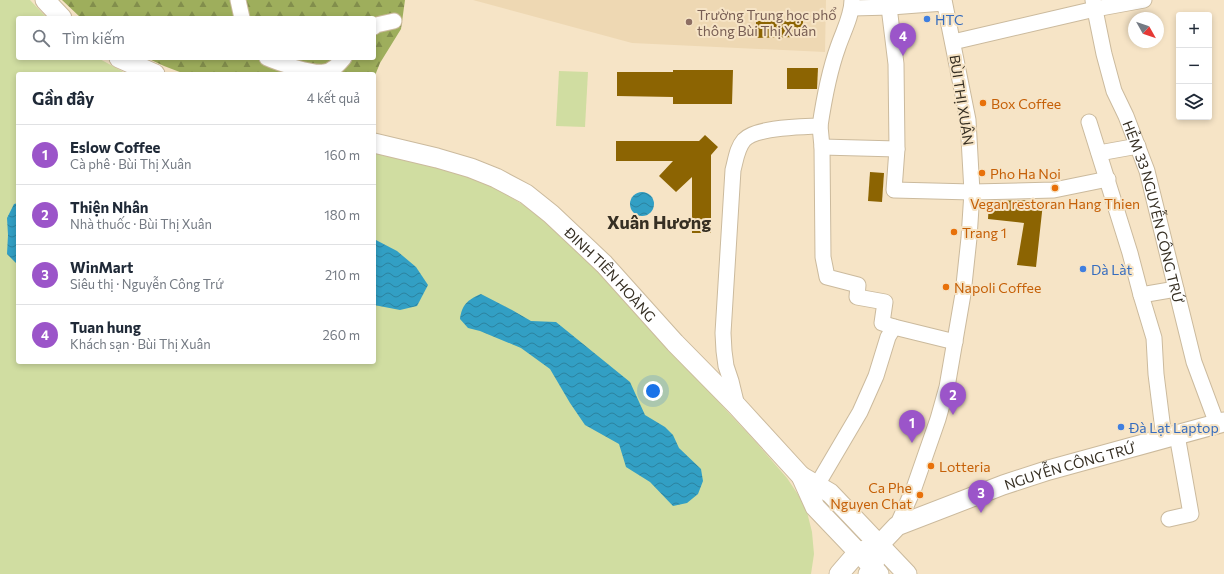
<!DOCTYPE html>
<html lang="vi">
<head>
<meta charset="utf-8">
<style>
  body { margin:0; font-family:Commissioner,sans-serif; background:#f6f6f7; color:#1f2937 }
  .controls { position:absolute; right:12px; top:12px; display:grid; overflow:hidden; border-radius:4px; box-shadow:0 2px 6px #0003 }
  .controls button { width:36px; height:36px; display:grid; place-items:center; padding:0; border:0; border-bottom:1px solid #e0e1e3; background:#fff; color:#1f2937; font:20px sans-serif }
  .compass { position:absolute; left:1128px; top:12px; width:36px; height:36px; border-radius:50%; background:#fff; box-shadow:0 2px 6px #0003; rotate:130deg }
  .you { position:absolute; left:653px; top:391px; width:14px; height:14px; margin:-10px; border:3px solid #fff; border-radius:50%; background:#1a73e8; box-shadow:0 0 0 6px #1a73e833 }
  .badge { display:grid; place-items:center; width:26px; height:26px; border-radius:50%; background:#9b55c9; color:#fff; font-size:13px; font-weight:700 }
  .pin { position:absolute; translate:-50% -33px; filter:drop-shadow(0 1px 2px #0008) }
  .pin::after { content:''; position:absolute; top:21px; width:14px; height:12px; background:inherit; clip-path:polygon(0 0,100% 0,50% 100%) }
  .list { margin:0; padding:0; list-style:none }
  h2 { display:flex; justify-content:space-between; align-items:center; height:52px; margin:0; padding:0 16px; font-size:17px }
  h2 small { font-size:13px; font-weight:400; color:#747a83 }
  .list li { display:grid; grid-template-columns:26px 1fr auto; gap:12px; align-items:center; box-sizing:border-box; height:60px; padding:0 16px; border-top:1px solid #e0e1e3 }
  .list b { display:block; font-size:15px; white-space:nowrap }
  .list p { margin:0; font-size:13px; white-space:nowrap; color:#747a83 }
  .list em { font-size:13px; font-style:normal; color:#747a83 }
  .icon { flex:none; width:22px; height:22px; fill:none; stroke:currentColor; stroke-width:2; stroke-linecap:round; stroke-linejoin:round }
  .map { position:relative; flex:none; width:1224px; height:574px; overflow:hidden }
  .search { position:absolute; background:#fff; box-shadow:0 2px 6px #0003; left:16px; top:16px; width:360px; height:44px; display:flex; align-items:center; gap:10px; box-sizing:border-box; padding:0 14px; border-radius:4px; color:#747a83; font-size:15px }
  .panel { position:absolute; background:#fff; box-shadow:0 2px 6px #0003; left:16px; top:72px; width:360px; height:292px; border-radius:4px }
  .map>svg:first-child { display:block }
  .built { fill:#eed8b3 }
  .green { fill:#d0dda1 }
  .forest { fill:url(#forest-firs) }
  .water { fill:url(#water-waves) }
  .building { fill:#8c6402 }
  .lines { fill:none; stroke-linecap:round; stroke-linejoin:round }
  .minor-casing { stroke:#cbba9d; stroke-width:17 }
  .major-casing { stroke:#cbba9d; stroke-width:21 }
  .minor { stroke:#fff; stroke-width:15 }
  .major { stroke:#fff; stroke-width:19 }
  .shop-dot { fill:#3f7fe0; stroke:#f6e4c6; stroke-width:1.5 }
  .education-dot { fill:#8d6e63; stroke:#f6e4c6; stroke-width:1.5 }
  .food-dot { fill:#e8710a; stroke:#f6e4c6; stroke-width:1.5 }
  .labels { text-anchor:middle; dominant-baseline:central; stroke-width:4; stroke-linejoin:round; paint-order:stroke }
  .education-label { font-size:14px; fill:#785e54; stroke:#f6e4c6; text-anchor:start }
  .shop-label { font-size:14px; fill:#366cbe; stroke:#f6e4c6; text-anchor:start }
  .street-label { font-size:14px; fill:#362f23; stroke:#f6e4c6 }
  .food-label { font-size:14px; fill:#c56008; stroke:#f6e4c6; text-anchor:start }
  .district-label { font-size:18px; font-weight:bold; fill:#362f23; stroke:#f6e4c6 }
</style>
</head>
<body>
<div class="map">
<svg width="1224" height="574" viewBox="0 0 1224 574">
  <defs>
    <pattern id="forest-firs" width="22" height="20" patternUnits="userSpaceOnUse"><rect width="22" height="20" fill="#9eae5c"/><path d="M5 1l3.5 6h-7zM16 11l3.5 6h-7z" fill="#828e4c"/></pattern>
    <pattern id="water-waves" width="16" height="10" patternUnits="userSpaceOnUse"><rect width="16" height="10" fill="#329fc4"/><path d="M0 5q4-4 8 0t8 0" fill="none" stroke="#2b829f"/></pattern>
  </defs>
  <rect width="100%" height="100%" fill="#f6e4c6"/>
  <path class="built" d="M473,0H826L825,52L632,43Z"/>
  <g class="green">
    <path d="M0,0H30L47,18H18V58H98L127,74H18V362H374V153L437,168L468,177L499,190L533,211L567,241L599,273L754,440L787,478L799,496L807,512L812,532L814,554L811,574H0Z"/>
    <path d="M559,71L588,72L585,127L556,126Z"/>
  </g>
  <path class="forest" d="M62,0H405L401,29L380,63L374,78V74H185L164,66L147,58H374V18H81Z"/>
  <g class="water">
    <circle cx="642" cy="204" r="12"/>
    <path d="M18,203V265L7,254L8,235L7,218L14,204Z"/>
    <path d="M374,239L397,251L416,267L428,285L417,306L400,310L374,305Z"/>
    <path d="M481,294L512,310L531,321L556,322L630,382L645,415L665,427L673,435L679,448L701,469L703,481L698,494L687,503L673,506L650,482L626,467L619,444L585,425L570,403L550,369L521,348L480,331L468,328L460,319C462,305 467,300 481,294Z"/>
  </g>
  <g class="building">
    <path d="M756,21H803V37L756,38Z"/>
    <path d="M787,68H818L817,89H787Z"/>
    <path d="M673,70H733L732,104H673V97L617,96V72H673Z"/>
    <path d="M705,135L718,147L711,155V233H692V177L676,192L659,176L673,161H616V141H699Z"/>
    <path d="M870,172L884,173L882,202L868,201Z"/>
    <path d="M1023,200L1043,203L1036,267L1017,265L1024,223L988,219L989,201Z"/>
  </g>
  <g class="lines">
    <g class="minor-casing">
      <g id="minor">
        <path d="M238,0L242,18"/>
        <path id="s1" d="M1093,0L1104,54L1114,91L1126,116L1147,171L1194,362L1217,424"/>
        <path d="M889,7L896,64L897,149L894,190L972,192L1054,190L1108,179"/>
        <path d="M852,8L891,7L944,3"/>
        <path d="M374,27L376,25L394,21"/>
        <path d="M953,42L1095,9L1144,0"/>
        <path d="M267,58C278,63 313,74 324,72C333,71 339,64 344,58"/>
        <path d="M1089,122L1130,253L1141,295L1154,338L1156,374L1164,438"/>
        <path d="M820,126L822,147L823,257L827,277L858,285L857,297L885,302L882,323L894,327L955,342"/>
        <path d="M822,147L897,149"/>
        <path d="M1099,153L1138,146"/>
        <path d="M1141,295L1176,289"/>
        <path d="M737,406L731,381L726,366L724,351L723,333L733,170C736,159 737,148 744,140C756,127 802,127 820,126C824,99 829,72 838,47C843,32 852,16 852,0"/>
        <path d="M817,485L860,412L876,376L888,337L894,327"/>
        <path d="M1169,519L1191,514L1177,435"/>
        <path d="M897,526L914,488L938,419L947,387L963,294L969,238L972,192L968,120L944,0"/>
      </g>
    </g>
    <g class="major-casing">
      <g id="major">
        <path d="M45,0L62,18"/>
        <path d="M119,58L155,74"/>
        <path id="s2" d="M374,143L437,158L471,168L496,178L526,194L551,214L604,264L675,343L737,406L801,476L815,507L879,574"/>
        <path d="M801,476L830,493L907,574"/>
        <path d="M839,574L858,552L871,548"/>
        <path id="s3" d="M868,574L873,568L879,545L897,526L1003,485L1049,470L1224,422"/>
      </g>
    </g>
    <use href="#minor" class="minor"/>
    <use href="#major" class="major"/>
  </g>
  <g class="shop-dot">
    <circle cx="927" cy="19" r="4"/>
    <circle cx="1083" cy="269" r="4"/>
    <circle cx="1121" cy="427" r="4"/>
  </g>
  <circle class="education-dot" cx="689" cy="22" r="4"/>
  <g class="food-dot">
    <circle cx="983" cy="103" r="4"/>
    <circle cx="982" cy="173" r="4"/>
    <circle cx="1055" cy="188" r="4"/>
    <circle cx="954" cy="232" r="4"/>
    <circle cx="946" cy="287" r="4"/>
    <circle cx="931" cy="466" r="4"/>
    <circle cx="920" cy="495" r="4"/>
  </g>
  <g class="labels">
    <g class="education-label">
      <text x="697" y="14">Trường Trung học phổ<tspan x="697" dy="16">thông Bùi Thị Xuân</tspan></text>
    </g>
    <g class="shop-label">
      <text x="935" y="19">HTC</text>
      <text x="1091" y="269">Dà Làt</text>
      <text x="1129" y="427">Đà Lạt Laptop</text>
    </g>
    <g class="street-label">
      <text transform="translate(962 100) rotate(81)">BÙI THỊ XUÂN</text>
      <text stroke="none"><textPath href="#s1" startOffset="221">HẺM 33 NGUYỄN CÔNG TRỨ</textPath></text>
      <text stroke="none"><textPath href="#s2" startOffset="278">ĐINH TIÊN HOÀNG</textPath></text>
      <text stroke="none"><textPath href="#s3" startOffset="241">NGUYỄN CÔNG TRỨ</textPath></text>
    </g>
    <g class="food-label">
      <text x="991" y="103">Box Coffee</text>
      <text x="990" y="173">Pho Ha Noi</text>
      <text x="1055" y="203" text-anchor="middle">Vegan restoran Hang Thien</text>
      <text x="962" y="232">Trang 1</text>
      <text x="954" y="287">Napoli Coffee</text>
      <text x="939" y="466">Lotteria</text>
      <text x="912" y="487" text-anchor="end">Ca Phe<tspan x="912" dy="16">Nguyen Chat</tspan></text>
    </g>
    <g class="district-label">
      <text x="659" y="222">Xuân Hương</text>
    </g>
  </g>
</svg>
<div class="controls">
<button>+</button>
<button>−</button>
<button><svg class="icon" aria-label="layers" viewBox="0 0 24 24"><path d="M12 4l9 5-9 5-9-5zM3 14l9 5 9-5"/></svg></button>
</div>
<svg class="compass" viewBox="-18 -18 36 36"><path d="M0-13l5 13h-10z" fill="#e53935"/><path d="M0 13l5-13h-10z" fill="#747a83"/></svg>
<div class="you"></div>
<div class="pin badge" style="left:912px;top:443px">1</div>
<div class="pin badge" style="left:953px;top:415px">2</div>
<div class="pin badge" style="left:981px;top:513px">3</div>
<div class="pin badge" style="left:903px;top:56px">4</div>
<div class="search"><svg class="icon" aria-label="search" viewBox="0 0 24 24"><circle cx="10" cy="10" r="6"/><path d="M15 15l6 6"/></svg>Tìm kiếm</div>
<section class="panel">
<h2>Gần đây<small>4 kết quả</small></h2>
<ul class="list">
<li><span class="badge">1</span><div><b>Eslow Coffee</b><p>Cà phê · Bùi Thị Xuân</p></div><em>160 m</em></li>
<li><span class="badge">2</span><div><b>Thiện Nhân</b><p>Nhà thuốc · Bùi Thị Xuân</p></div><em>180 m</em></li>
<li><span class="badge">3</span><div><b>WinMart</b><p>Siêu thị · Nguyễn Công Trứ</p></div><em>210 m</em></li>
<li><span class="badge">4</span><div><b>Tuan hung</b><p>Khách sạn · Bùi Thị Xuân</p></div><em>260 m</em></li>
</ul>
</section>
</div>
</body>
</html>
